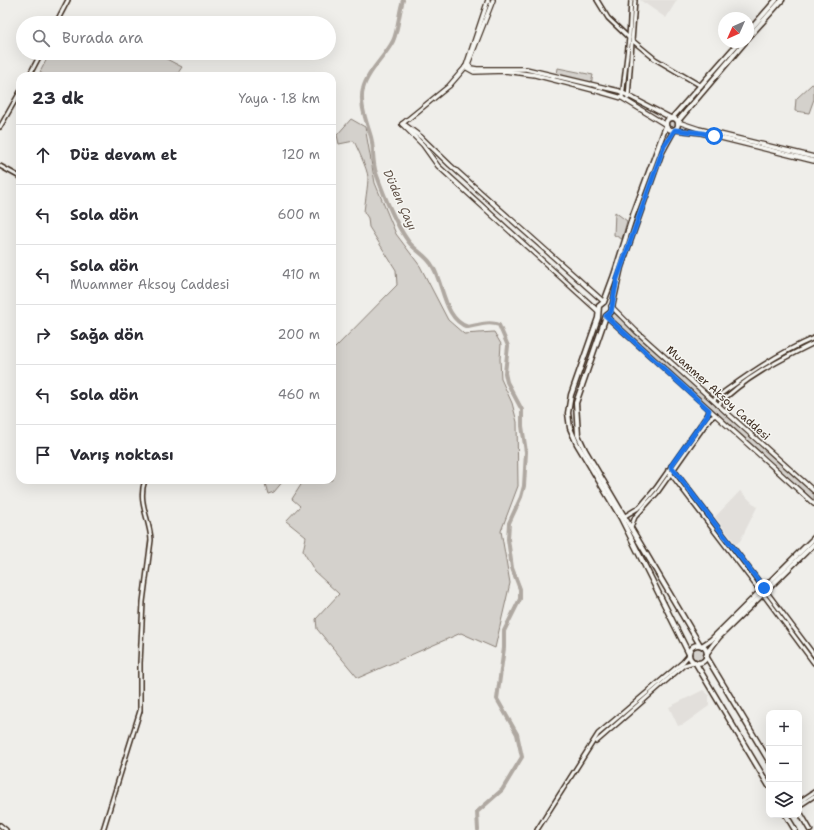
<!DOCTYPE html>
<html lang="tr">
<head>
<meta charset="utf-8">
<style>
  body { margin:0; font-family:"Shantell Sans",sans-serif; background:#f2f2f3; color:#2b2b33 }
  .controls { position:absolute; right:12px; bottom:12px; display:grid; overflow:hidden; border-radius:8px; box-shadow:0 4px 16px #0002 }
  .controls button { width:36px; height:36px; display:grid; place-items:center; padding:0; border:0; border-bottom:1px solid #e1e1e2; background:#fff; color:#2b2b33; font:20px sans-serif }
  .compass { position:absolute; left:718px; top:12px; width:36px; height:36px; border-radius:50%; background:#fff; box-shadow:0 4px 16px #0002; rotate:225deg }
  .stop { position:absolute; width:12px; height:12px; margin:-9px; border:3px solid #1a73e8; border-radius:50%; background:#fff }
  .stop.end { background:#1a73e8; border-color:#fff; box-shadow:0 1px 4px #0008 }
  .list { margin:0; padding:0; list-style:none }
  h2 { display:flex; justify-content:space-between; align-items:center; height:52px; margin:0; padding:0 16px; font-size:17px }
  h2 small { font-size:13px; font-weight:400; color:#7c7c81 }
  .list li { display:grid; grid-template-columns:26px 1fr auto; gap:12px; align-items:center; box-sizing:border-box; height:60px; padding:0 16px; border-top:1px solid #e1e1e2 }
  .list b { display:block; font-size:15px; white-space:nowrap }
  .list p { margin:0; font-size:13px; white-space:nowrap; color:#7c7c81 }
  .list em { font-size:13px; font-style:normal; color:#7c7c81 }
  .icon { flex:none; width:22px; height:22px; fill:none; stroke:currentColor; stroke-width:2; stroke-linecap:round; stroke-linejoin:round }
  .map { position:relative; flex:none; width:814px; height:830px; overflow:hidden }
  .search { position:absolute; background:#fff; box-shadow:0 4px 16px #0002; left:16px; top:16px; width:320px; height:44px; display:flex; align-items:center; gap:10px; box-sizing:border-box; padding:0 14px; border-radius:22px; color:#7c7c81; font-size:15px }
  .panel { position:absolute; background:#fff; box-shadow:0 4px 16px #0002; left:16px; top:72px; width:320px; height:412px; border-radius:12px }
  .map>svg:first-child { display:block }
  .built { fill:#e2dfdb }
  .green { fill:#d4d1cc; stroke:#887e75 }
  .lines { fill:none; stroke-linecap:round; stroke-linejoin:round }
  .river { stroke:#afa8a1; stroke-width:4 }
  .tertiary-casing { stroke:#3b2a1e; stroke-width:6 }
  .secondary-casing { stroke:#3b2a1e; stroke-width:6 }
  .primary-casing { stroke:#3b2a1e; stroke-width:7 }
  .tertiary { stroke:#f6f6f2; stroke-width:3 }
  .secondary { stroke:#f6f6f2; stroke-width:3.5 }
  .primary { stroke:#f6f6f2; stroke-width:4 }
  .route { stroke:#1a73e8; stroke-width:5 }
  .labels { text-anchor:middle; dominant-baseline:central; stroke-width:3; stroke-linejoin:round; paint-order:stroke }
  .street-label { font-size:11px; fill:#3b2a1e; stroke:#f6f6f2 }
  .water-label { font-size:12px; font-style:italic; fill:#64564c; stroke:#f6f6f2 }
</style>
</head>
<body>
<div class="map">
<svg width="814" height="830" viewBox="0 0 814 830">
  <rect width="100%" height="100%" fill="#efeeea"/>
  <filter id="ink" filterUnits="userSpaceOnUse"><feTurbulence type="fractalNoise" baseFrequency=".025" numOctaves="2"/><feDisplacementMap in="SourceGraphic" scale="8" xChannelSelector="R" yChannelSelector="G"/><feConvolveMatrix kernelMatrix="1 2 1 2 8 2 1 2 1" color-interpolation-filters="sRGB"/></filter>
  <g filter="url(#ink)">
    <g class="built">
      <path d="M640,0H677L666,18Z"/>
      <path d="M740,491L757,507L740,541L736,544L715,517Z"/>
      <path d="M703,690L709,695V706L684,724L678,726L669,707Z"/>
    </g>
    <g class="green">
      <path d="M50,53H58L61,55L62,53H155L182,67L176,76H45L40,72Z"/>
      <path d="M558,68L593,75L591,84L557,75Z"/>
      <path d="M812,84L814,85V99L809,113L795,111L796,99Z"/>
      <path d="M351,119L365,127L375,183L396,234L420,266L448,320L464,334L494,332L501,344L500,359L501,379L512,403L517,422L518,486L501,531L510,583L495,648L461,633L358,678L317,629L316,619L339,594L315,572L303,551L306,537L286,521L300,506L292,499L304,480H332V351L397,285L396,270L369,227L368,218L364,212C365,202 368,186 368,177C367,168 358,150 354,141L339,144L337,135Z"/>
      <circle cx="672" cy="124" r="4.5"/>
      <path d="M615,212L627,221L622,239L614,235Z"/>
      <path d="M614,313L814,493V501L610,318Z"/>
      <path d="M264,480H284L274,492L268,494Z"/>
      <circle cx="698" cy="653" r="7"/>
    </g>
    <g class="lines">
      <path class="river" d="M403,0C399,12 398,31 393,41C385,57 367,72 363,89C359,104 367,123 371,137C374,148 372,161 376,173C383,193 395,223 408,241C415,251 427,255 433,267C444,286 444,319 468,327C478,325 489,321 499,325L508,346L505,373L507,382L522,410V426L526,452L524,486L521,497L509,523L508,539L512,568L520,589V599L504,631V648L497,699L517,734L522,757L502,790L477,812L478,830"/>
      <g class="tertiary-casing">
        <g id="tertiary">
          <path d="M597,0L608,18L629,38"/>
          <path d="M56,23L68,0"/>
          <path d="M633,41L655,59L701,86"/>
          <path d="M29,76L41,53"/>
          <path d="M622,98L629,38L631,0"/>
          <path d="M628,98L635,0"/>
          <path d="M0,127L20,92"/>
          <path d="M0,166L20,177"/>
          <path d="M713,400C744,377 778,353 814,338"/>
          <path d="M718,405C745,377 780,360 814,343"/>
          <path d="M671,466L764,588"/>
          <path d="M668,470L760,591"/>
          <path d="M625,516L640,507L656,488L708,414L709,410"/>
          <path d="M631,527L635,517L657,493L710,418L716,415"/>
          <path d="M766,591L814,655"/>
          <path d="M763,594L814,663"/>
          <path d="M596,742L684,665L694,662"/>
          <path d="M799,802L814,792"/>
          <path d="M799,806L814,796"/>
          <path d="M0,825L6,830"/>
          <path d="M103,830L140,711V663L143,602L151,540C150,519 137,502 145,480"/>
          <path d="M537,830L598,734L683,662L689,655"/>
        </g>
      </g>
      <g class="secondary-casing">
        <g id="secondary">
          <path d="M468,64L471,68L477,69H526L619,91L671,118"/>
          <path d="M466,66L488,0"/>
          <path d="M465,67L474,72L505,71L535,75L601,92L622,98L666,125"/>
          <path d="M678,122L699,129L814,157"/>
          <path d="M402,124L423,145L438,166L598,311"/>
          <path d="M402,124L449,86L468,64L493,0"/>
          <path d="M405,125L421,137L450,165L604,302"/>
          <path d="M675,130L701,133L814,161"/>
          <path d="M611,306L636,331L814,491"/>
          <path d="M606,316L814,504"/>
        </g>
      </g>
      <g class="primary-casing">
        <g id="primary">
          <path d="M748,32L776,0"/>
          <path d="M748,38L782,0"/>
          <circle cx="672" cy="124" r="6"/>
          <path d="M672,118L739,42"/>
          <path d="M678,121L745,42"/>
          <path d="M666,126L633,215L614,275L604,302L599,306L598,318L571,395L568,413L570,428L577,444L621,518L689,654"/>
          <path d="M674,130L661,154L621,267L611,312L606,316L576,403L578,435L585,450L700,645"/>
          <circle cx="698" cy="654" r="9"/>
          <path d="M702,646L711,640L814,538"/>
          <path d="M707,653L719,637L814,544"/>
          <path d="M706,656L769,761"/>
          <path d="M695,662L769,786"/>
          <path d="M799,811L810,830"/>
          <path d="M786,815L795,830"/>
        </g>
      </g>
      <use href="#tertiary" class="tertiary"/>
      <use href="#secondary" class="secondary"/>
      <use href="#primary" class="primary"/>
    </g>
  </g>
  <g class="lines" filter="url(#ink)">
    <path class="route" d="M714,136L702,133L675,130L664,146L617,279L611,312L606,316L709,410L708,414L671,466L764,588"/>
  </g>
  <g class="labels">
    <g class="street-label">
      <text transform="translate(718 393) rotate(42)">Muammer Aksoy Caddesi</text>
    </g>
    <g class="water-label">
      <text transform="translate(400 200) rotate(66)">Düden Çayı</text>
    </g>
  </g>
</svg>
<div class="controls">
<button>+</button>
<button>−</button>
<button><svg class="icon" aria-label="layers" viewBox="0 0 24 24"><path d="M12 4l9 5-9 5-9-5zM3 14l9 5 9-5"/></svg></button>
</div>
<svg class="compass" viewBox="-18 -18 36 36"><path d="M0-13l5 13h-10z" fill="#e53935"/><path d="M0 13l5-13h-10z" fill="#7c7c81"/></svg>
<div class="stop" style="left:714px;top:136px"></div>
<div class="stop end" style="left:764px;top:588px"></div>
<div class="search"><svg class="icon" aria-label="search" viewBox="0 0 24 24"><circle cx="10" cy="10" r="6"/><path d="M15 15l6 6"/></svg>Burada ara</div>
<section class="panel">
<h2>23 dk<small>Yaya · 1.8 km</small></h2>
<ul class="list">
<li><svg class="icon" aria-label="ahead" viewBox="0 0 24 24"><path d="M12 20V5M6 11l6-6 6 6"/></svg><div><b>Düz devam et</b></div><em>120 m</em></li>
<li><svg class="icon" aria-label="left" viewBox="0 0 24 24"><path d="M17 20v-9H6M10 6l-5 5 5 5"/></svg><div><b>Sola dön</b></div><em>600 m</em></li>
<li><svg class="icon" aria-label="left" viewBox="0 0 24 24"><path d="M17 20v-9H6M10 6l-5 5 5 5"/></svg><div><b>Sola dön</b><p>Muammer Aksoy Caddesi</p></div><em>410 m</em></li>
<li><svg class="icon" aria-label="right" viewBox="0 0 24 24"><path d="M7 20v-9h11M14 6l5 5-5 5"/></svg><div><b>Sağa dön</b></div><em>200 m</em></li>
<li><svg class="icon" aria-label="left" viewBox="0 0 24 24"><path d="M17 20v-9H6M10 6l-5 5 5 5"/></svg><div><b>Sola dön</b></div><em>460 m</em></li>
<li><svg class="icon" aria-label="arrive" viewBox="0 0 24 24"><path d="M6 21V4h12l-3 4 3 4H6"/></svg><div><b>Varış noktası</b></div></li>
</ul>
</section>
</div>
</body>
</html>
